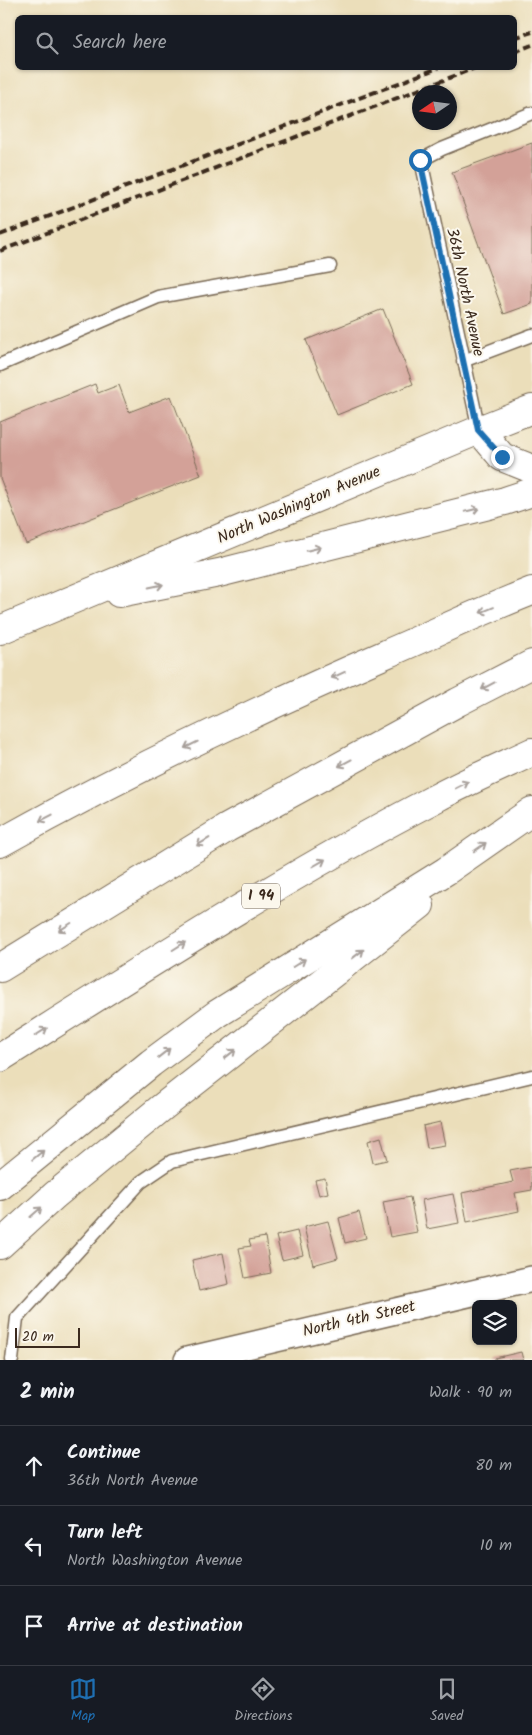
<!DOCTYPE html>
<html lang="en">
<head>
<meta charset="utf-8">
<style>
  body { margin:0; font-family:Kalam,sans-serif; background:#242831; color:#f1f3f6 }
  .controls { position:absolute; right:15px; bottom:15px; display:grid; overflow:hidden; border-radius:8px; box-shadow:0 1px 4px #0004 }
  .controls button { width:45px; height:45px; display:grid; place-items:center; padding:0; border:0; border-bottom:1px solid #363941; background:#171b24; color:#f1f3f6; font:25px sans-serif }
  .compass { position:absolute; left:412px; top:85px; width:45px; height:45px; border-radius:50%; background:#171b24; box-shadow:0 1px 4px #0004; rotate:257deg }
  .scale { position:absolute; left:15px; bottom:12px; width:65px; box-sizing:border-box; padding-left:5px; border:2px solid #3b2a1e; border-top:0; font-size:14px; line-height:18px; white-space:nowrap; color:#3b2a1e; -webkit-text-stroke:4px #fbf7ec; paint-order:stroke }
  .stop { position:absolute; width:15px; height:15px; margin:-11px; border:4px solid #1f6fb2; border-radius:50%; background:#fff }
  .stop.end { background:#1f6fb2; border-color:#fff; box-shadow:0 1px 5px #0008 }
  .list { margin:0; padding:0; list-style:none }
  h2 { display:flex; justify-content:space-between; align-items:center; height:65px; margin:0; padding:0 20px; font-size:21px }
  h2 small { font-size:16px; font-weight:400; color:#9ea1a6 }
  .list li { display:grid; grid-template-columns:32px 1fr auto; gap:15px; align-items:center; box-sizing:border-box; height:80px; padding:0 20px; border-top:1px solid #363941 }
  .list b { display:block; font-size:19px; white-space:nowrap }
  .list p { margin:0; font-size:16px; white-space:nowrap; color:#9ea1a6 }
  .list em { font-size:16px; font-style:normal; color:#9ea1a6 }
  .icon { flex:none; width:28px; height:28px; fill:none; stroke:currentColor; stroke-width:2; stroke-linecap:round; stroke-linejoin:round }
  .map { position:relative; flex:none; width:532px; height:1360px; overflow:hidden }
  .search { position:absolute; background:#171b24; box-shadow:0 1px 4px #0004; left:15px; right:15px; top:15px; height:55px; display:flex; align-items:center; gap:12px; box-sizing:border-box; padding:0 18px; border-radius:8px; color:#9ea1a6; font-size:19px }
  .sheet { height:305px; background:#171b24 }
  nav { display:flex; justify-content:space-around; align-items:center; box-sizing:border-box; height:70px; border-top:1px solid #363941; background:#171b24; font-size:14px; color:#9ea1a6 }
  nav a { display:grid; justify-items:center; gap:2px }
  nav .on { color:#1f6fb2 }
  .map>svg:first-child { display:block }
  .building { fill:#d3a198 }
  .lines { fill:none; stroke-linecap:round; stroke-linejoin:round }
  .service-casing { stroke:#796955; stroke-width:15 }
  .minor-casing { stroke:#796955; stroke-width:28 }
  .tertiary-casing { stroke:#796955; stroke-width:30 }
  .motorway-casing { stroke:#796955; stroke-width:30 }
  .service { stroke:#fff; stroke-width:12 }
  .minor { stroke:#fff; stroke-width:25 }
  .tertiary { stroke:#fff; stroke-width:28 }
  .motorway { stroke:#fff; stroke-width:28 }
  .rail { stroke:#3b2a1e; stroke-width:4; stroke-dasharray:8 4; stroke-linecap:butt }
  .oneway { stroke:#a79f9a }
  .route { stroke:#1f6fb2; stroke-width:6 }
  .labels { text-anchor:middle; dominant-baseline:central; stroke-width:4; stroke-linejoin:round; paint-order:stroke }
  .shield { fill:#fbf7ec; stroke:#75685c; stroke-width:1 }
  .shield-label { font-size:15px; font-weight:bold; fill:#3b2a1e }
  .street-label { font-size:16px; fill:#3b2a1e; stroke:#fbf7ec }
</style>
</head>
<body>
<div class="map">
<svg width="532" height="1360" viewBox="0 0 532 1360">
  <rect width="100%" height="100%" fill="#fbf7ec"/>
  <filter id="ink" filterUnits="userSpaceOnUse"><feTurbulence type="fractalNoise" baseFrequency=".02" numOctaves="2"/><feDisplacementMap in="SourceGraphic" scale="10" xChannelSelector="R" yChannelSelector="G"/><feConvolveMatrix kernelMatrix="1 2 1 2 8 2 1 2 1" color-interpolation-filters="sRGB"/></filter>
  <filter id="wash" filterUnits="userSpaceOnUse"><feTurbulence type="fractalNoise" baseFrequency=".0096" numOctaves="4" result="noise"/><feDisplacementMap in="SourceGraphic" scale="20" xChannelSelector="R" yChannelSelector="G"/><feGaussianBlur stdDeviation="1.12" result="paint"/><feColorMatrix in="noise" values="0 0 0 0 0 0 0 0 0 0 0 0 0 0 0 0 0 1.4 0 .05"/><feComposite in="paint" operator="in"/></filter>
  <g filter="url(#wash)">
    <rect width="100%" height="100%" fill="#ebdeba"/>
    <g id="blocks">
      <g class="building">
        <path d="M532,143V304L504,314L452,172Z"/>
        <path d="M383,309L413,384L337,415L306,340Z"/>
        <path d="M95,384L98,393L119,385L129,412L171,396L201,475L26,544L0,478V422Z"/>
        <path d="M440,1122L445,1145L427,1148L423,1126Z"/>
        <path d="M381,1137L387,1160L373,1163L368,1141Z"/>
        <path d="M531,1167L532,1190L515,1193L519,1211L467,1222L462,1193L513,1182L510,1171Z"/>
        <path d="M325,1178L328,1193L319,1195L315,1180Z"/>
        <path d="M453,1194L459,1223L427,1229L422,1200Z"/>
        <path d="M410,1197L417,1232L390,1237L383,1202Z"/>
        <path d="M359,1212L366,1238L345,1243L339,1218Z"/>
        <path d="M328,1221L338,1258L313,1265L304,1227Z"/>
        <path d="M297,1231L303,1255L282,1260L276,1236Z"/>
        <path d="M265,1237L271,1273L245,1278L239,1248L251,1246L249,1240Z"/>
        <path d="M223,1253L229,1284L199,1291L192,1260Z"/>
        <path d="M521,1352L523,1360H495V1358Z"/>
      </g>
    </g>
  </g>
  <g filter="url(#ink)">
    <use href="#blocks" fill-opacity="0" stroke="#796955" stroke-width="1"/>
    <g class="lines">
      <g class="service-casing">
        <g id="service">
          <path d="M463,361L532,335"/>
          <path d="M0,365L158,297L330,266"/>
          <path d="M479,430L421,160L442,149L532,113"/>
          <path d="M12,1360L17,1318L141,1182L172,1161L532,1076"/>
        </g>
      </g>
      <g class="minor-casing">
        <path id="minor" d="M187,1360L532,1279"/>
      </g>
      <g class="tertiary-casing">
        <g id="tertiary">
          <path d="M479,430L502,457L532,469"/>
          <path d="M119,593L219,573L505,501L532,492"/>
          <path d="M0,630L479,430L532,409"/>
        </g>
      </g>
      <g class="motorway-casing">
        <g id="motorway">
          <path d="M0,843C125,773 255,711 386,654C435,633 483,610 532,591"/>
          <path d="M0,968L227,828L458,702L532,664"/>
          <path d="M0,1058C143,968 286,876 436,798C468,781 500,767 532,752"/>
          <path d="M0,1186L151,1063L217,1014L446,871L532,811"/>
          <path d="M0,1245L55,1195L160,1109L420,905"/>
        </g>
      </g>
      <use href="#service" class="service"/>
      <use href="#minor" class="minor"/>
      <use href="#tertiary" class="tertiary"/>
      <use href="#motorway" class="motorway"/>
      <g class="rail">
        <path d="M514,38L532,32"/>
        <path d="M514,52L532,45"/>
        <path d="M0,235L438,68"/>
        <path d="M0,251L475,68"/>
      </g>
    </g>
    <defs><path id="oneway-shaft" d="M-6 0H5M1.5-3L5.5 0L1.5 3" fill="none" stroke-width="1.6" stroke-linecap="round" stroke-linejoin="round" transform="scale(1.25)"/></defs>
    <g class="oneway">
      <use href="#oneway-shaft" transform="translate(472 510) rotate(-14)"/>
      <use href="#oneway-shaft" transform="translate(314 549) rotate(-14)"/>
      <use href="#oneway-shaft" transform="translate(156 586) rotate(-12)"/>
      <use href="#oneway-shaft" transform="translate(487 610) rotate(158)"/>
      <use href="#oneway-shaft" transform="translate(338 675) rotate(156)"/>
      <use href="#oneway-shaft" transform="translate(488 686) rotate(152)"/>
      <use href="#oneway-shaft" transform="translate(191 745) rotate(154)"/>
      <use href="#oneway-shaft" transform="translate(345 763) rotate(152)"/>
      <use href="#oneway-shaft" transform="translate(462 785) rotate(-27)"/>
      <use href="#oneway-shaft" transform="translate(46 818) rotate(153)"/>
      <use href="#oneway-shaft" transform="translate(203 842) rotate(149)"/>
      <use href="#oneway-shaft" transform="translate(480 847) rotate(-35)"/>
      <use href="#oneway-shaft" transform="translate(319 863) rotate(-30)"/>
      <use href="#oneway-shaft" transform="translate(65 927) rotate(148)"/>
      <use href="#oneway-shaft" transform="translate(179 946) rotate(-32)"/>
      <use href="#oneway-shaft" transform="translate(358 954) rotate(-38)"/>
      <use href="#oneway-shaft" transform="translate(299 963) rotate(-32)"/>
      <use href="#oneway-shaft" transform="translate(41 1032) rotate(-32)"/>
      <use href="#oneway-shaft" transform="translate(164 1053) rotate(-38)"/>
      <use href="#oneway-shaft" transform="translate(230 1054) rotate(-38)"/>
      <use href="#oneway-shaft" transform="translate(38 1155) rotate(-39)"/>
      <use href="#oneway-shaft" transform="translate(36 1212) rotate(-41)"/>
    </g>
  </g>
  <g class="lines" filter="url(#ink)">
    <path class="route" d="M420,160L478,430L502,457"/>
  </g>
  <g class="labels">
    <rect class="shield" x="242" y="883.5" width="38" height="25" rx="4"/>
    <g class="shield-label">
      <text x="261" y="896">I 94</text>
    </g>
    <g class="street-label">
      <text transform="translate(465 292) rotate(78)">36th North Avenue</text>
      <text transform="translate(299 505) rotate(-23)">North Washington Avenue</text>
      <text transform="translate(359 1319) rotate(-13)">North 4th Street</text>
    </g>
  </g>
</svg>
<div class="controls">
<button><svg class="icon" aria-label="layers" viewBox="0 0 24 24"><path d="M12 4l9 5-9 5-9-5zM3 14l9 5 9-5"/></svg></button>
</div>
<svg class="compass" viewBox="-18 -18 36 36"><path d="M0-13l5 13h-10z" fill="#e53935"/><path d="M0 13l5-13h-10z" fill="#9ea1a6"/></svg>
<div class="scale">20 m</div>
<div class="stop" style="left:420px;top:160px"></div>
<div class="stop end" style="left:502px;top:457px"></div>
<div class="search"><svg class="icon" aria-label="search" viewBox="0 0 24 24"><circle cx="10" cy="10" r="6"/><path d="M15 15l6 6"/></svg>Search here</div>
</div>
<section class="sheet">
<h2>2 min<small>Walk · 90 m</small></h2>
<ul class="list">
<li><svg class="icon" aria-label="ahead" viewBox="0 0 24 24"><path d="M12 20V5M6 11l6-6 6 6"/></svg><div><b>Continue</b><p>36th North Avenue</p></div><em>80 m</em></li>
<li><svg class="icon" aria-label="left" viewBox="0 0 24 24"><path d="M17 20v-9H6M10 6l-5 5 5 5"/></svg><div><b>Turn left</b><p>North Washington Avenue</p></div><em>10 m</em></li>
<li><svg class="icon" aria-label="arrive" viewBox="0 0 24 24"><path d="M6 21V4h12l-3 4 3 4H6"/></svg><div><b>Arrive at destination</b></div></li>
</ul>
</section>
<nav>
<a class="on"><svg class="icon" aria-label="map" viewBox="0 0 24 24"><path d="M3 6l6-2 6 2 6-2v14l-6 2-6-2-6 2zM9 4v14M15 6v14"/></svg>Map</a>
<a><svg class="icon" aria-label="directions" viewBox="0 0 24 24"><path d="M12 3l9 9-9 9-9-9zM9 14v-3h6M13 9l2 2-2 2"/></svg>Directions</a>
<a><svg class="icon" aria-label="saved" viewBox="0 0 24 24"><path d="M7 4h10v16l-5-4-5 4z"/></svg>Saved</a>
</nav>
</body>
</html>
